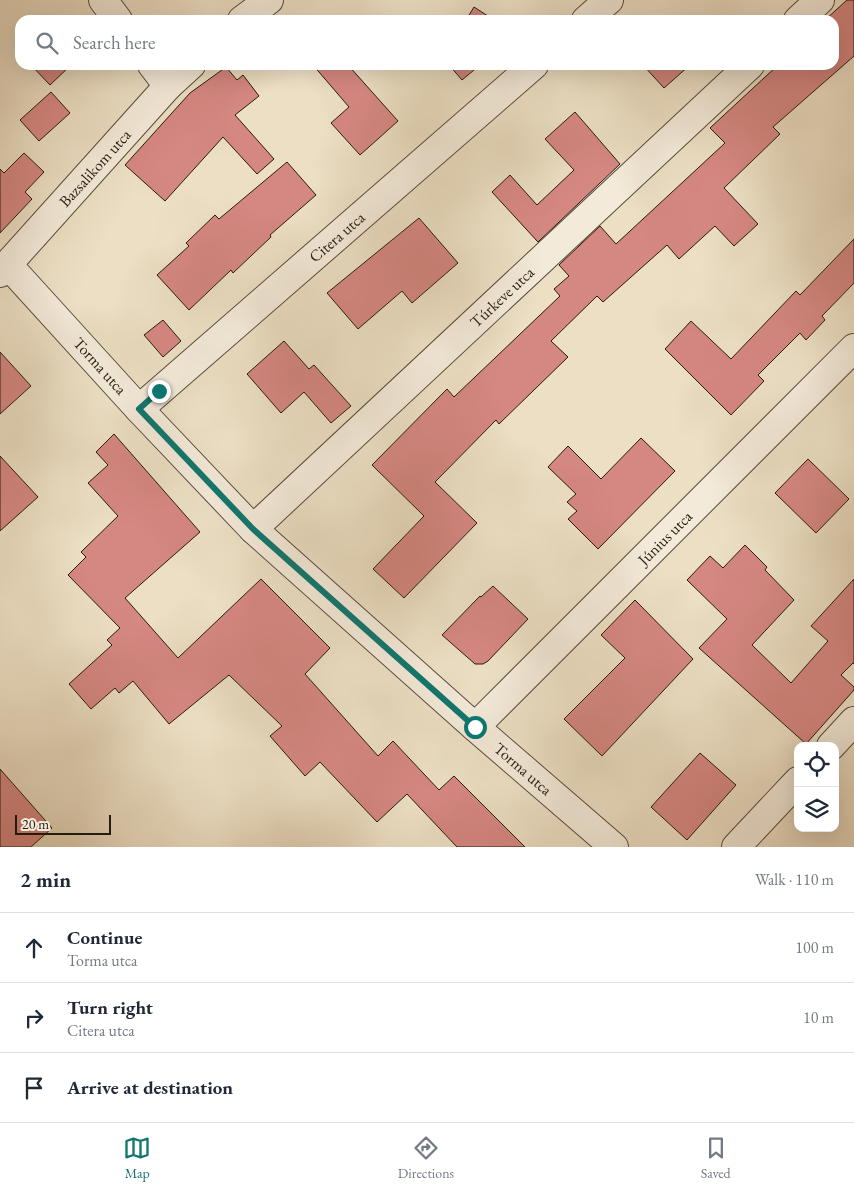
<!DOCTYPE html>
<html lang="en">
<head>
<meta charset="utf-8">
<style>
  body { margin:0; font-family:"EB Garamond",serif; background:#f6f6f7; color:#1f2937 }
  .controls { position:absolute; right:15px; bottom:15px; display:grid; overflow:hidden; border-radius:10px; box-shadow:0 5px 20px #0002 }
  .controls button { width:45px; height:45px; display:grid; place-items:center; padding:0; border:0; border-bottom:1px solid #e0e1e3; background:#fff; color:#1f2937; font:25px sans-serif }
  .scale { position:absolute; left:15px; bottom:12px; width:96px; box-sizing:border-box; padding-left:5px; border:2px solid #261b10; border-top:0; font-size:14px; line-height:18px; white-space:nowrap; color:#261b10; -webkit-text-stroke:4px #f3ead9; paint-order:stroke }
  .stop { position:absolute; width:15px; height:15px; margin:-11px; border:4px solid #0f766e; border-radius:50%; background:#fff }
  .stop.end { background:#0f766e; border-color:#fff; box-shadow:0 1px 5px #0008 }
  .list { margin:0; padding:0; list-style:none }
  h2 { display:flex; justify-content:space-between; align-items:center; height:65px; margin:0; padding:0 20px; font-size:21px }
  h2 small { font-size:16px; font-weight:400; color:#747a83 }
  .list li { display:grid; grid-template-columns:32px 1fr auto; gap:15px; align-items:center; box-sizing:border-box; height:70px; padding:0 20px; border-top:1px solid #e0e1e3 }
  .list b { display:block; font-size:19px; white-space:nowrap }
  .list p { margin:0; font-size:16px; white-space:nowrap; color:#747a83 }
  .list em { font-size:16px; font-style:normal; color:#747a83 }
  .icon { flex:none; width:28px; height:28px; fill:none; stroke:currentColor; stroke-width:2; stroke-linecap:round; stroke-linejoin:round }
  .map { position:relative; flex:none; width:854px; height:847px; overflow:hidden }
  .search { position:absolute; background:#fff; box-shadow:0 5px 20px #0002; left:15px; right:15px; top:15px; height:55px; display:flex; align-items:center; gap:12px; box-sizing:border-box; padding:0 18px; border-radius:15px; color:#747a83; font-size:19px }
  .sheet { height:275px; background:#fff }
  nav { display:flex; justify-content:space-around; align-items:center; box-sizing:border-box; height:70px; border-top:1px solid #e0e1e3; background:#fff; font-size:14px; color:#747a83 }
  nav a { display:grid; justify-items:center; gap:2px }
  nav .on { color:#0f766e }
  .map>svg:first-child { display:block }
  .building { fill:#d58782; stroke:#261b10 }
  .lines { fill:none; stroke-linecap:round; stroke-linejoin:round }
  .minor-casing { stroke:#584c3d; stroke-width:30 }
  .minor { stroke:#f3ead9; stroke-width:28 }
  .route { stroke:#0f766e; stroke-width:6 }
  .labels { text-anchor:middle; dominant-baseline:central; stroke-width:5; stroke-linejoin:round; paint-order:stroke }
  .street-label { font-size:16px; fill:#261b10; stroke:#f3ead9 }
</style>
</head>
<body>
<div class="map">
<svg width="854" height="847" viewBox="0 0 854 847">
  <rect width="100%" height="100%" fill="#ecdfc4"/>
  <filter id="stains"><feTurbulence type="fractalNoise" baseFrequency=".004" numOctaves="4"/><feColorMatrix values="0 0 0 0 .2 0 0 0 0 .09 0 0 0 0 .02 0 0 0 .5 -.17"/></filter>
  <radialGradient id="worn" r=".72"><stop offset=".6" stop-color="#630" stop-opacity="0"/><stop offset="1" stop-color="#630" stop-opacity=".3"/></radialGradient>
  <g class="building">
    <path d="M847,0H854V56L773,127L780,134L724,188L758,224L734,246L715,226L679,259L667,245L603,302L597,296L551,341L568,357L499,424L496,420L435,482L477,523L404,598L373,569L424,516L372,465L447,389L454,397L560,296L554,289L569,276L559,265L600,226L616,244L725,143L710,128L778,65H834V20H825Z"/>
    <path d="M474,7L494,20H466Z"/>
    <path d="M31,65H71L50,85Z"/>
    <path d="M313,65H348L398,121L360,155L331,123L349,107Z"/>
    <path d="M449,65H480L462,80Z"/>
    <path d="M643,65H690L664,88Z"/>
    <path d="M226,67L237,80L243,75L259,96L235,115L274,159L257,174L223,137L165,201L125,165L190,93Z"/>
    <path d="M51,92L70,113L39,141L20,120Z"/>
    <path d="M575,112L620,164L538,242L492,192L510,175L537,205L574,170L545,139Z"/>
    <path d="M24,153L44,172L25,192L32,199L0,233V169L4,173Z"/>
    <path d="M287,162L316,195L270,235L271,237L233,273L231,270L189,310L157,275L189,246L186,243L215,215L219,219Z"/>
    <path d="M419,218L458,263L412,303L402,291L358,329L327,293Z"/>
    <path d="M854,239V283L822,316L825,320L806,340L800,333L758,375L764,381L731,415L665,349L691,321L731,359L796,291L800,295Z"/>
    <path d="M163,320L181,341L163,357L144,335Z"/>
    <path d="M284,341L309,369L314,365L351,406L331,423L304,392L281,413L247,374Z"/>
    <path d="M0,352L31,386L0,414Z"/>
    <path d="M114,434L200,532L125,598L178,658L261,579L330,648L305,674L378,756L393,741L439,790L454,776L525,847H457L407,794L377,822L320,762L305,776L270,736L282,726L229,675L169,724L133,681L119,693L115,688L91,709L69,684L112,645L107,640L120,628L68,575L86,557L81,552L118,516L88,483L108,465L96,452Z"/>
    <path d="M641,438L675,471L598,549L568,519L577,511L567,502L576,494L548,467L568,446L601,479Z"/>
    <path d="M0,456L38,497L0,531Z"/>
    <path d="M808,459L849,499L816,533L775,493Z"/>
    <path d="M745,545L767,567L765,570L794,600L752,645L791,683L828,641L811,626L854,579V664L853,663L841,675L854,687V690L806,744L699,648L727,619L687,580L710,556L723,568Z"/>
    <path d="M493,586L528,619L488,661L483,664H475L442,635L480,596L481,597Z"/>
    <path d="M635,600L693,659L602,756L564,719L625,658L601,635Z"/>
    <path d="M700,753L736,785L687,840L651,807Z"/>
    <path d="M0,769L52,828L31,847H0Z"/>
  </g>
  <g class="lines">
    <g class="minor-casing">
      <g id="minor">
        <path d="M103,0L118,20"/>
        <path d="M242,20L269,0"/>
        <path d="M586,20L609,0"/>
        <path d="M798,20L820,0"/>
        <path d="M152,65L168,86"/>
        <path d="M9,266L139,409L253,529L475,727L614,847"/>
        <path d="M0,273L168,86L191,65"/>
        <path d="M139,409L534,65"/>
        <path d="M253,529L750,65"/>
        <path d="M475,727L854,348"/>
        <path d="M831,746L854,721"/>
        <path d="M736,847L798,781"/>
      </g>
    </g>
    <use href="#minor" class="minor"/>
  </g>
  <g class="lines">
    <path class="route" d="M159,391L139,409L253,529L475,727"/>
  </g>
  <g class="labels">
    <g class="street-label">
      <text transform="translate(95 168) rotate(-48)">Bazsalikom utca</text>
      <text transform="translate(337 237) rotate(-41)">Citera utca</text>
      <text transform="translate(502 297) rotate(-43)">Túrkeve utca</text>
      <text transform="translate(100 366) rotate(48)">Torma utca</text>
      <text transform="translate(665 538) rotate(-45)">Június utca</text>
      <text transform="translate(523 769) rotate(41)">Torma utca</text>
    </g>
  </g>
  <rect width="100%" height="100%" filter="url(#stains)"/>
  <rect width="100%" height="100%" fill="url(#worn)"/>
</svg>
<div class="controls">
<button><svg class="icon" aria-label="locate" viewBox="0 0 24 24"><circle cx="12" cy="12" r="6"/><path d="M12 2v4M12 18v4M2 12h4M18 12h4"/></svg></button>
<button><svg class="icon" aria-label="layers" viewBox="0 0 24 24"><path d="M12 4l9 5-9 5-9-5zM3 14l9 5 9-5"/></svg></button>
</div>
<div class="scale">20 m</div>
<div class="stop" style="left:475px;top:727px"></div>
<div class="stop end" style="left:159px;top:391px"></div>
<div class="search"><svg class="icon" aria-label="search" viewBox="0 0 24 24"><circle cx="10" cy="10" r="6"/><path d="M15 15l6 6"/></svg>Search here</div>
</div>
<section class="sheet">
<h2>2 min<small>Walk · 110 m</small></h2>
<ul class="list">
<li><svg class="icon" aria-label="ahead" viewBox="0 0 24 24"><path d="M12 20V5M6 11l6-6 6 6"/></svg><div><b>Continue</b><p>Torma utca</p></div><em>100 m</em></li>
<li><svg class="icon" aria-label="right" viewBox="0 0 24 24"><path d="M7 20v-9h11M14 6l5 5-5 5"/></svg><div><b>Turn right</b><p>Citera utca</p></div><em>10 m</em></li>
<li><svg class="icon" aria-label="arrive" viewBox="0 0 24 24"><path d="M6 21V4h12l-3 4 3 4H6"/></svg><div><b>Arrive at destination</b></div></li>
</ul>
</section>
<nav>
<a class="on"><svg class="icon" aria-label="map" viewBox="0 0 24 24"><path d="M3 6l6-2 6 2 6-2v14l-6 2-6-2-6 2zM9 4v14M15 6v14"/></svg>Map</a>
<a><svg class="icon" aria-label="directions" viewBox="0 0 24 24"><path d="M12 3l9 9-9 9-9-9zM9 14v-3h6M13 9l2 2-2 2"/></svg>Directions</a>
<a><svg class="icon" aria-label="saved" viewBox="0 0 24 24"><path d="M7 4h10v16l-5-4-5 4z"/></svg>Saved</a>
</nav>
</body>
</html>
